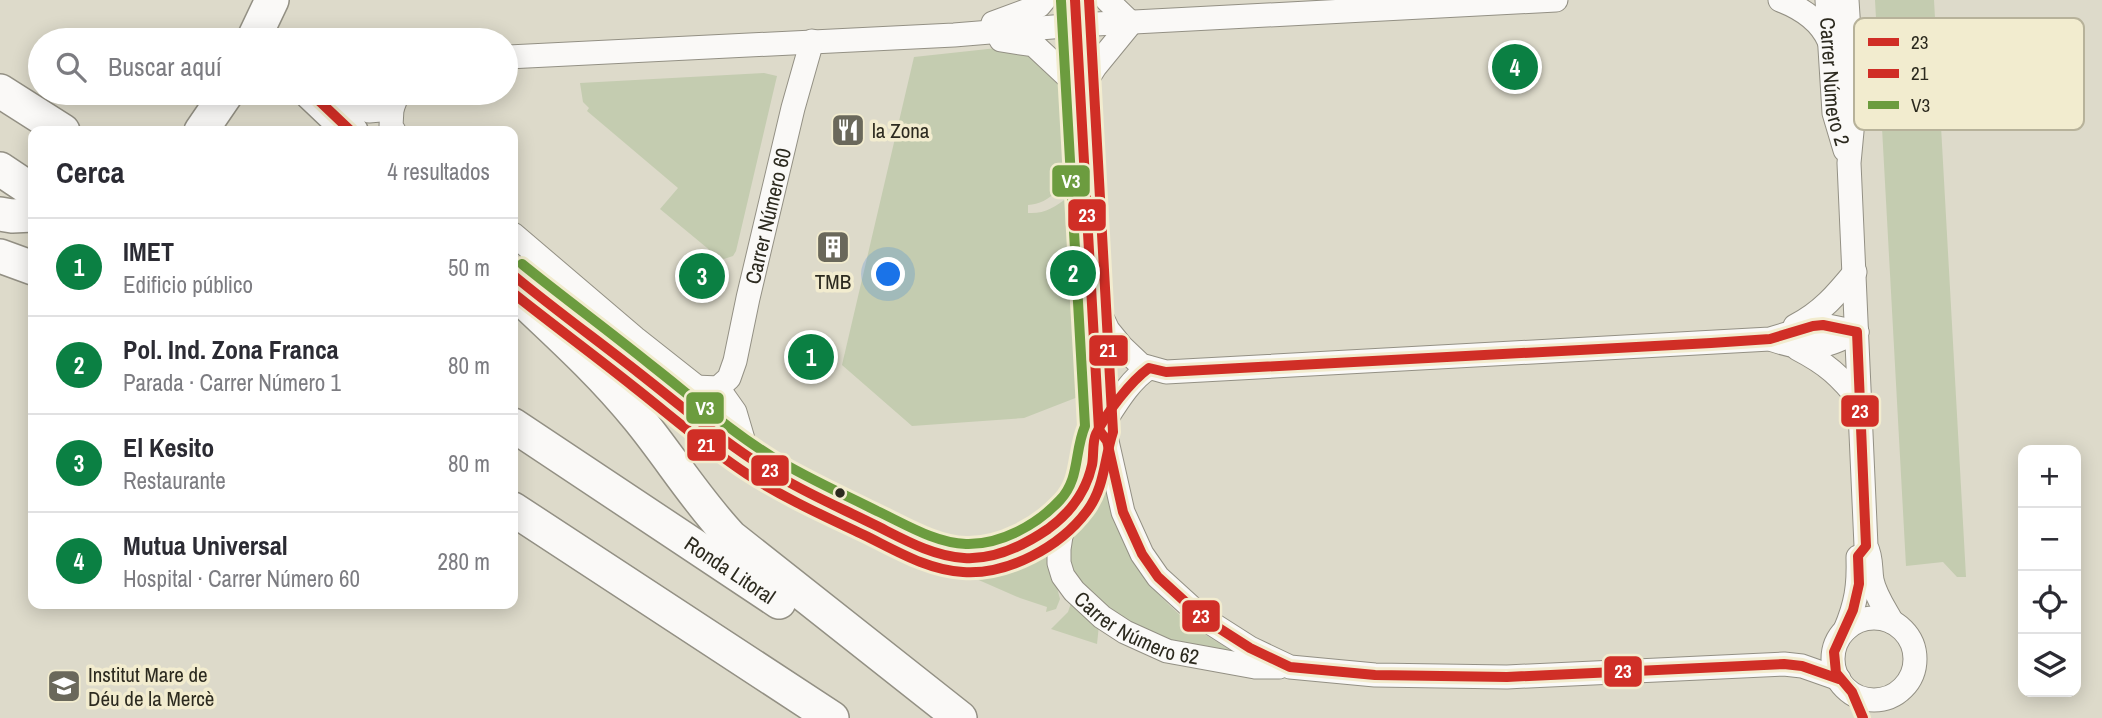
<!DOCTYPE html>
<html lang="es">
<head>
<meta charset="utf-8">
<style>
  body { margin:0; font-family:"Archivo Narrow",sans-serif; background:#f7f7f7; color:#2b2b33 }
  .controls { position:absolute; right:21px; bottom:21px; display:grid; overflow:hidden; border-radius:14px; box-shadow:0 4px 18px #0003 }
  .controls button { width:63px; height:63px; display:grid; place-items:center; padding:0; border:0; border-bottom:2px solid #e1e1e2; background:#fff; color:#2b2b33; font:35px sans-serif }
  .you { position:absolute; left:889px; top:275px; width:24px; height:24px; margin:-18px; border:5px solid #fff; border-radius:50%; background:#1a73e8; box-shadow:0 0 0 10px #1a73e833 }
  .badge { display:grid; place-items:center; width:46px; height:46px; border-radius:50%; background:#0b8043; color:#fff; font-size:23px; font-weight:700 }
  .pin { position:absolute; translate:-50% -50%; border:4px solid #fff; box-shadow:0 2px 7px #0006 }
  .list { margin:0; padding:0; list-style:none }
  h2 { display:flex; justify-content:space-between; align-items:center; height:91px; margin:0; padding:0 28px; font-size:30px }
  h2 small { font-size:23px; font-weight:400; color:#7c7c81 }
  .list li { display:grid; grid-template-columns:46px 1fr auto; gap:21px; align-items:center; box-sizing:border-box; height:98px; padding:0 28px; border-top:2px solid #e1e1e2 }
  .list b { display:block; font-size:26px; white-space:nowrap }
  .list p { margin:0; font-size:23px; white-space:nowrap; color:#7c7c81 }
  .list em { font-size:23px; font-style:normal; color:#7c7c81 }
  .icon { flex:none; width:38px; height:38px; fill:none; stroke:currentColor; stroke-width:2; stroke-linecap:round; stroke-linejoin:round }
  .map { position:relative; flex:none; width:2102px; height:718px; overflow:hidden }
  .search { position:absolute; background:#fff; box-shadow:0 4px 18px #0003; left:28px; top:28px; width:490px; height:77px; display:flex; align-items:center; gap:18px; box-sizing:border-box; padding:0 24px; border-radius:38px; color:#7c7c81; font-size:26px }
  .panel { position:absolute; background:#fff; box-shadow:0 4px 18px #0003; left:28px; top:126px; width:490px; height:483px; border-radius:14px }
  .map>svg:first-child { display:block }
  .green { fill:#c4ccb0 }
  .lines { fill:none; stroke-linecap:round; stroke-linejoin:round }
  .minor-casing { stroke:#939084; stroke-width:25 }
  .highway-casing { stroke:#939084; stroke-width:36 }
  .minor { stroke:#faf9f7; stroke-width:23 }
  .highway { stroke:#faf9f7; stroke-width:33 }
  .bus-1-casing { stroke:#f2eccf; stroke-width:16 }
  .bus-2-casing { stroke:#f2eccf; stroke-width:16 }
  .bus-3-casing { stroke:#f2eccf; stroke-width:16 }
  .bus-1 { stroke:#d02e26; stroke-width:10 }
  .bus-2 { stroke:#d02e26; stroke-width:10 }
  .bus-3 { stroke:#6c9c3f; stroke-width:10 }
  .bus-dot { fill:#2c2a1f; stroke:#f2eccf; stroke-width:2.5 }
  .labels { text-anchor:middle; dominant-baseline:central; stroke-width:7; stroke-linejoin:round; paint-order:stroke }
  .street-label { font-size:21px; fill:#2c2a1f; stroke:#f2eccf }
  .poi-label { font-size:21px; fill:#2c2a1f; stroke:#f2eccf; text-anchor:start }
  .key { fill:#f2eccf; stroke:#b7b29a; stroke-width:2 }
  .key-label { font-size:19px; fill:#2c2a1f }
  .line-badge { stroke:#f2eccf; stroke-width:2.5 }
  .badge-label { font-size:19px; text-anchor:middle; font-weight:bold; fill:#fff }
</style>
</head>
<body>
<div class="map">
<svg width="2102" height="718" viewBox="0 0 2102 718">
  <rect width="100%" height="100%" fill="#dddaca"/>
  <g class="green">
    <path d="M1875,0H1934L1966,577H1957L1943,562L1906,566Z"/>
    <path d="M997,48C1006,49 1015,50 1024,52C1031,55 1051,74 1056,80C1067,98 1067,174 1056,191C1049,200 1039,204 1028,205V213C1045,214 1055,207 1068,197L1078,397L1024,418L912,426L842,365L914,57Z"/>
    <path d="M764,73L777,76L736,251L733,256L724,259L718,257L660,209L678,188L587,111L589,108L583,102L580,83Z"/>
    <path d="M1103,477C1113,532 1138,578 1180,615C1195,630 1215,640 1233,652L1173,643L1106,611L1069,568L1067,537L1078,513Z"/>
    <path d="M1053,538L1052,569L1060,599L1056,609L1046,612L1047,607L1020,598L933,560L1018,559L1040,548Z"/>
    <path d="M1072,600L1099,625L1097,644L1051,629L1068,612Z"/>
  </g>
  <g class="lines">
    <g class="minor-casing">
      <g id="minor">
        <path d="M1075,0L1081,89L1089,277L1099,430"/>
        <path d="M1780,0C1801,8 1820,20 1829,41"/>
        <path id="s1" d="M1827,0L1834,113L1845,150"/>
        <path d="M1847,0L1854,110L1849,163L1866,546C1872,558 1870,568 1872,580C1875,595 1885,609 1892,622"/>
        <path d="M993,23L1039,6L1044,0"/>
        <path d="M1001,40L1034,45L1081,89L1095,67L1131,23L1107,0"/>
        <path d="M506,57L954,35L1077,25L1556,0"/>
        <path d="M350,93L355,104L369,111L392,109L398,93"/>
        <path d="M392,109L391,126L394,131"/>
        <path d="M513,234L635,338L697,387"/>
        <path d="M1089,277L1099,311L1108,330L1121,346L1141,365L1166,372L1770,339L1813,326L1823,325L1857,332"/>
        <path d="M542,299C576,327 612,352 647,380C687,411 727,445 770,472C803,492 839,508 874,525C901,538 932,556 963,558C1006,561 1040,535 1071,510"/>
        <path d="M1795,326C1821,313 1837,294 1855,272"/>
        <path d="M1773,340C1812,353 1821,348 1857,332"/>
        <path d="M1798,349C1827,364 1840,376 1860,401"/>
        <path id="s2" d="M1149,368C1127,381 1110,415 1095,436V445L1089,480L1071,510L1061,536L1059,549V563L1063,576L1074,591L1102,617L1125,632L1167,651L1255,667H1279"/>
        <path d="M718,388L735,412L748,456"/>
        <path id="s3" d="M673,400C683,384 700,387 718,388L729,378L735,361L748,298L793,108L812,41"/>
        <path d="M1099,430L1107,441L1123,512L1142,554L1158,577L1203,618L1250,648L1290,667L1375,675L1507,677L1784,664L1802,666L1839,679"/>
        <circle cx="1874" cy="659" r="41"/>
        <path d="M1845,630C1856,604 1859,586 1858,557"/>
      </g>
    </g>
    <g class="highway-casing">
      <g id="highway">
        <path d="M253,40L272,0"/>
        <path d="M0,91L63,131"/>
        <path d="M311,93L351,131"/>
        <path d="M201,131L227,93"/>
        <path d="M0,169L33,191"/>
        <path d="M0,214L12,216L33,215"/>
        <path d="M0,256L33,268"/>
        <path d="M513,291C556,332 600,371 638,418C670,457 696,500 731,537L960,718"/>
        <path id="s4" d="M513,425L779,602"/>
        <path d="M513,509L832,718"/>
      </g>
    </g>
    <use href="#minor" class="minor"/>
    <use href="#highway" class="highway"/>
    <g class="bus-1-casing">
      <g id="bus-1">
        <path d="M1075,0L1099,430"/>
        <path d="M311,93L351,131"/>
        <path d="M513,275C554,309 597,340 639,373C685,409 729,447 780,477C810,495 843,509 875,525C903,539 932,556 964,558C994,560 1023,546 1048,529C1070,513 1086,492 1092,465C1094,456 1092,442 1096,434C1107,412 1130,382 1149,368L1166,372L1711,343L1770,339L1813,326L1823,325L1857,332L1866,546L1858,556L1859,584L1853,610L1834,652L1836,673L1852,692L1863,718"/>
        <path d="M1099,430L1107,441L1123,512L1142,554L1158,577L1203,618L1250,648L1290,667L1375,675L1507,677L1784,664L1802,666L1839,679"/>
      </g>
    </g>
    <g class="bus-2-casing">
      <path id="bus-2" d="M513,293C553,325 594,355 634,387C671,416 707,448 747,474C784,498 824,516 864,535C895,550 927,570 963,572C1008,575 1060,547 1087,511C1105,487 1104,459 1113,432L1089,0"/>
    </g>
    <g class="bus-3-casing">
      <path id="bus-3" d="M522,264C564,298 609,331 651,365C692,397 730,431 774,458C807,478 843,494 877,511C905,524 935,543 966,544C1000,545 1037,525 1060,500C1080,479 1074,452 1085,426L1061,1"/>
    </g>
    <use href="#bus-1" class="bus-1"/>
    <use href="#bus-2" class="bus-2"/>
    <use href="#bus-3" class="bus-3"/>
  </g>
  <defs>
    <g id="restaurant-square" transform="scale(1.75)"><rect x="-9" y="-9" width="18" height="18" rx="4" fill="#6a685b" stroke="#f2eccf"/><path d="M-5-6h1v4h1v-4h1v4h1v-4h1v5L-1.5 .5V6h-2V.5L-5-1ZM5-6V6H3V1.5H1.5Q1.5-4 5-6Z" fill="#fff"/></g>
    <g id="building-square" transform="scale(1.75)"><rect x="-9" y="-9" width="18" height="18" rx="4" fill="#6a685b" stroke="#f2eccf"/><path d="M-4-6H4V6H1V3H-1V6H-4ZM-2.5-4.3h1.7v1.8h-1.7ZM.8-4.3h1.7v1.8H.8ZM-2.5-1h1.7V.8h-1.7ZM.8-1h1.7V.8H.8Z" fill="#fff"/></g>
    <g id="school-square" transform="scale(1.75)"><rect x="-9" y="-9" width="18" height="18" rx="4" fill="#6a685b" stroke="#f2eccf"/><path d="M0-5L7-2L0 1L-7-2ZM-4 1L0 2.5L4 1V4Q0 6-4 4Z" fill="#fff"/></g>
  </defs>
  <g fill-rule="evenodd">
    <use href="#restaurant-square" x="848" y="130"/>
    <use href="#building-square" x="833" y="247"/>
    <use href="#school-square" x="64" y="686"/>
  </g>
  <circle class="bus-dot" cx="840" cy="493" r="6"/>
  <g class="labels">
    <g class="street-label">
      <text stroke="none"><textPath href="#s1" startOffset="82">Carrer Número 2</textPath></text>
      <text stroke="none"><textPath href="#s3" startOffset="231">Carrer Número 60</textPath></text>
      <text stroke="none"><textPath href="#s4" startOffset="261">Ronda Litoral</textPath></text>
      <text stroke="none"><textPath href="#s2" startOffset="329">Carrer Número 62</textPath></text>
    </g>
    <g class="poi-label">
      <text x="872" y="130">la Zona</text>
      <text x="833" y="281" text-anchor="middle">TMB</text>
      <text x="88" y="674">Institut Mare de<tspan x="88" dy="24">Déu de la Mercè</tspan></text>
    </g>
  </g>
  <rect x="1854" y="18" width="230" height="112" rx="10" class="key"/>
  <rect x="1868" y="38" width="31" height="8" fill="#d02e26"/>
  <rect x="1868" y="69" width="31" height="9" fill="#d02e26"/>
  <rect x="1868" y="101" width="31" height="8" fill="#6c9c3f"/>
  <g class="key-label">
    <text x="1911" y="49">23</text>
    <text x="1911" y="80">21</text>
    <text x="1911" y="112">V3</text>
  </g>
  <g class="line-badge">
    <rect x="1051" y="164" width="40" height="34" rx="7" fill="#6c9c3f"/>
    <rect x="1067" y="198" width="40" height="34" rx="7" fill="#d02e26"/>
    <rect x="1088" y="334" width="41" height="33" rx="7" fill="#d02e26"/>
    <rect x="685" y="391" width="40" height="34" rx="7" fill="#6c9c3f"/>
    <rect x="1840" y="394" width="40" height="34" rx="7" fill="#d02e26"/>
    <rect x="686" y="428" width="41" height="34" rx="7" fill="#d02e26"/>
    <rect x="750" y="454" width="40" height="33" rx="7" fill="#d02e26"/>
    <rect x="1181" y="599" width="40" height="34" rx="7" fill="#d02e26"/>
    <rect x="1603" y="655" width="40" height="33" rx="7" fill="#d02e26"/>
  </g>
  <g class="badge-label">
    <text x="1071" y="188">V3</text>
    <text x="1087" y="222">23</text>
    <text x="1108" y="357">21</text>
    <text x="705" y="415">V3</text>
    <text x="1860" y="418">23</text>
    <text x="706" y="452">21</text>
    <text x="770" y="477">23</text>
    <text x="1201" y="623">23</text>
    <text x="1623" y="678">23</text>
  </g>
</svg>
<div class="controls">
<button>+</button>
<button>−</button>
<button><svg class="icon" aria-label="locate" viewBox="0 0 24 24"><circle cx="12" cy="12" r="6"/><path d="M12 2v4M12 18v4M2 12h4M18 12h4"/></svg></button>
<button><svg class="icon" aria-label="layers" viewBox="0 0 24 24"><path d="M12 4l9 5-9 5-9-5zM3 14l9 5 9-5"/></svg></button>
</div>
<div class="you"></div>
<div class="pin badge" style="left:811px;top:357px">1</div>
<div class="pin badge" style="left:1073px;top:273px">2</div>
<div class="pin badge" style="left:702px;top:276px">3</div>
<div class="pin badge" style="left:1515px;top:67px">4</div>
<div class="search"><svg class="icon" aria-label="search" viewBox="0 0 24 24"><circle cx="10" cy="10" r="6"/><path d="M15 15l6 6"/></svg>Buscar aquí</div>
<section class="panel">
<h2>Cerca<small>4 resultados</small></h2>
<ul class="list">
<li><span class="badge">1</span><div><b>IMET</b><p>Edificio público</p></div><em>50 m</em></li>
<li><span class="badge">2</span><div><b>Pol. Ind. Zona Franca</b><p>Parada · Carrer Número 1</p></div><em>80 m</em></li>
<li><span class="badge">3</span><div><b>El Kesito</b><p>Restaurante</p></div><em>80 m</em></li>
<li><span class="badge">4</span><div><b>Mutua Universal</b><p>Hospital · Carrer Número 60</p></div><em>280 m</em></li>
</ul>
</section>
</div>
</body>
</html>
